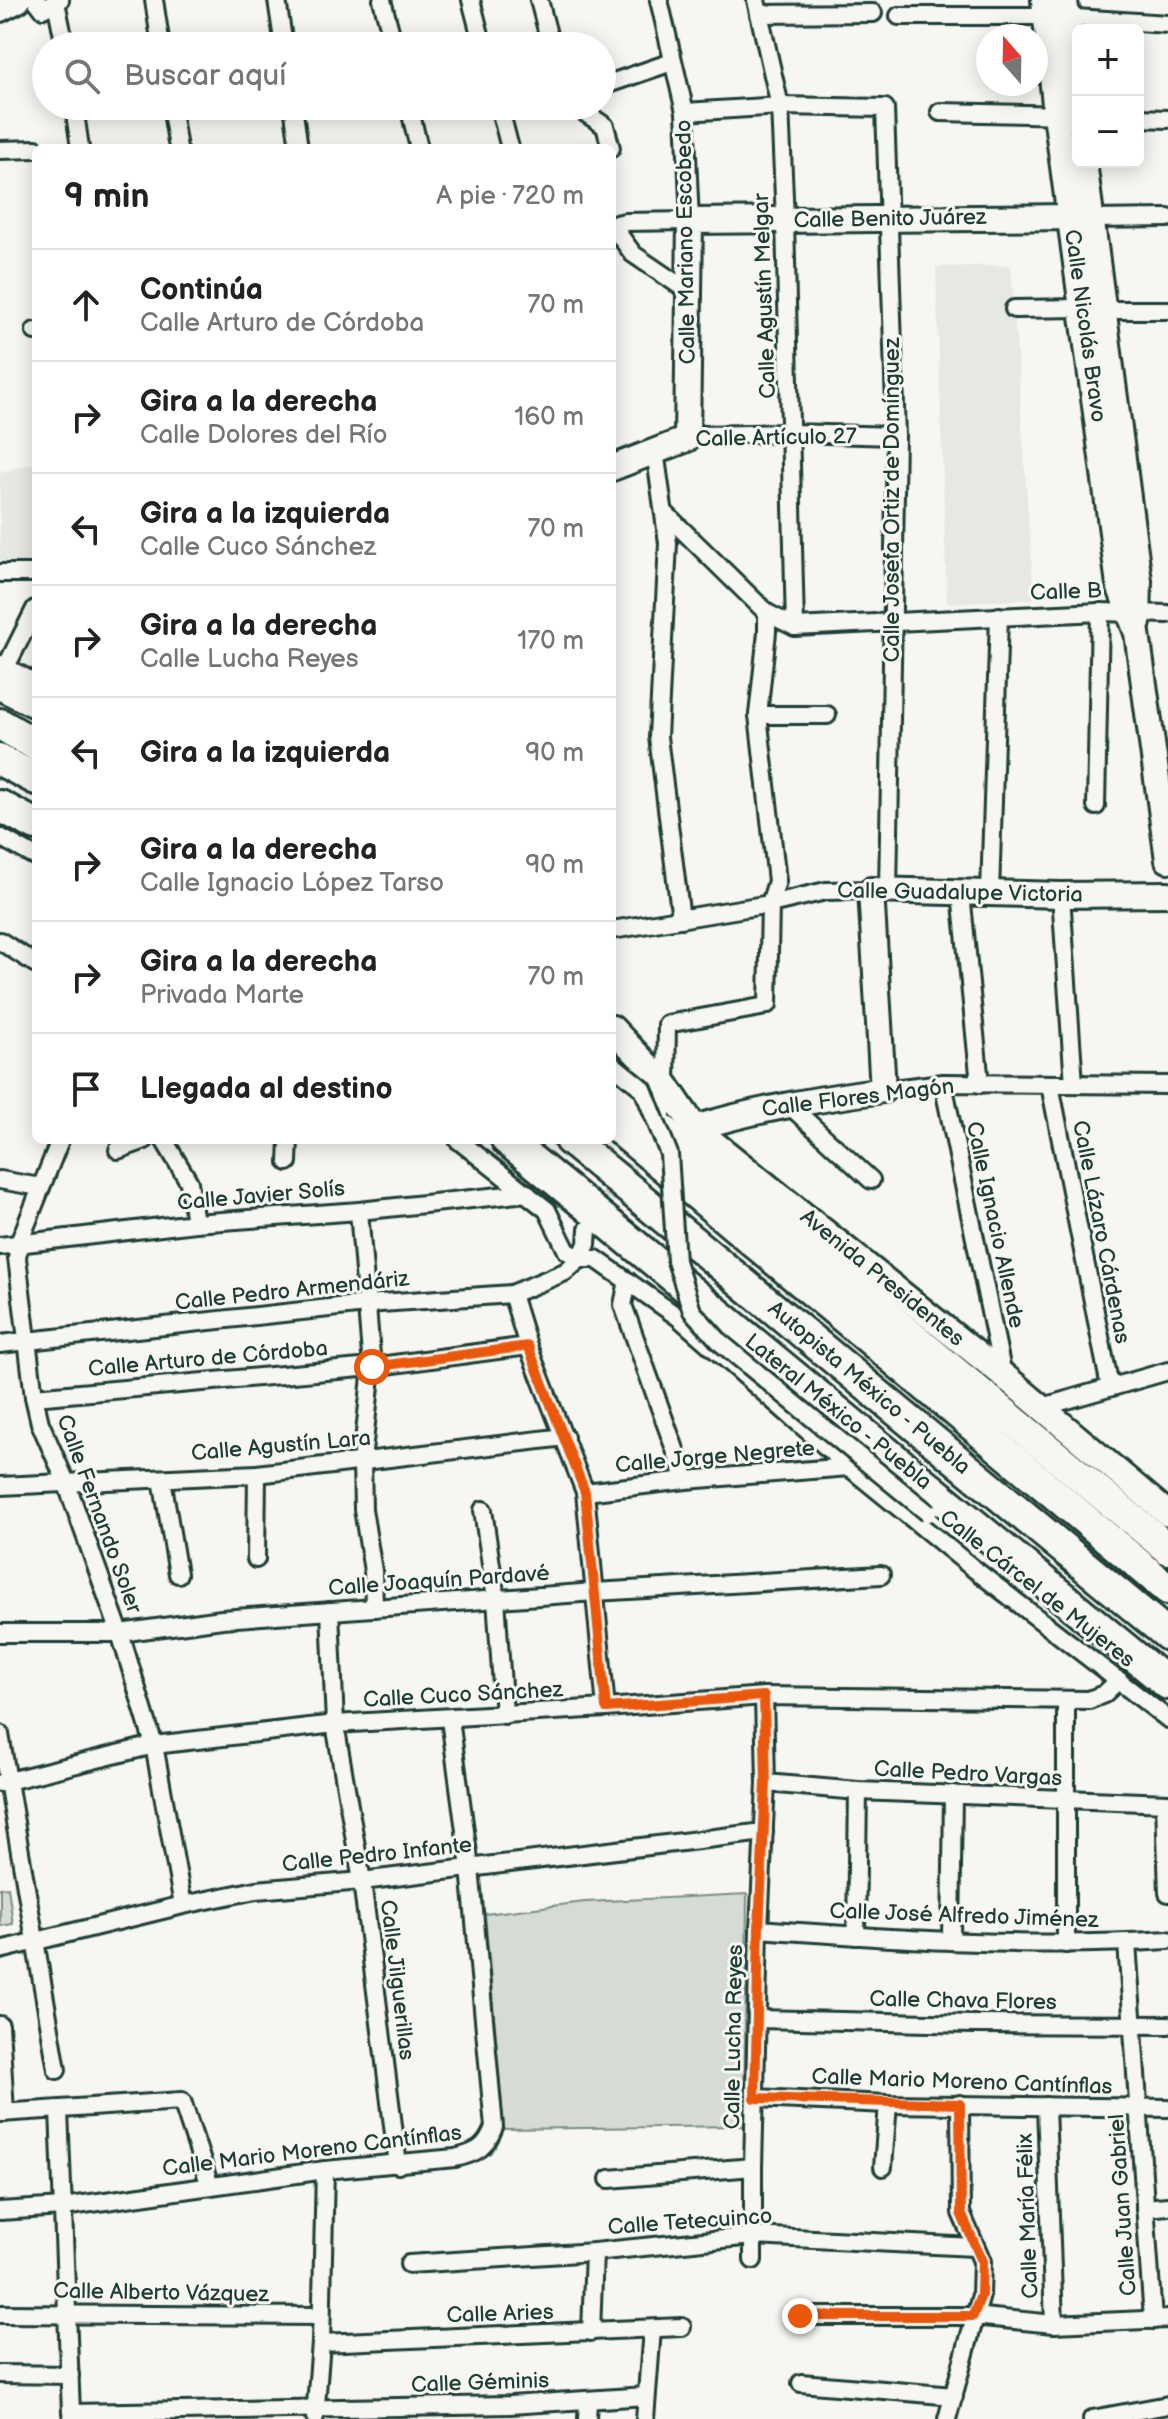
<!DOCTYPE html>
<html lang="es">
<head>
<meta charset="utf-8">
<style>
  body { margin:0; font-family:"Balsamiq Sans",sans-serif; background:#f2f2f2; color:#222 }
  .controls { position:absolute; right:24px; top:24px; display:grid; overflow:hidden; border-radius:12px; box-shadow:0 4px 20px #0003 }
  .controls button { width:72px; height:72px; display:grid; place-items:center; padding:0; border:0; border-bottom:2px solid #e0e0e0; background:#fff; color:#222; font:40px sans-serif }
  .compass { position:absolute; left:976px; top:24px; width:72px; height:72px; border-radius:50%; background:#fff; box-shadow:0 4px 20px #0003; rotate:340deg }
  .stop { position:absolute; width:24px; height:24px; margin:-18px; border:6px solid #ea580c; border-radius:50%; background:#fff }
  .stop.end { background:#ea580c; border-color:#fff; box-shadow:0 2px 8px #0008 }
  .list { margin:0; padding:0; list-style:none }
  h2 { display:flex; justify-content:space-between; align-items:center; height:104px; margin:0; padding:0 32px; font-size:34px }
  h2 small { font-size:26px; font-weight:400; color:#767676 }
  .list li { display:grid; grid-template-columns:52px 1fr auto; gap:24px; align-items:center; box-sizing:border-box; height:112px; padding:0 32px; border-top:2px solid #e0e0e0 }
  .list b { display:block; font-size:30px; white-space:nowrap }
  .list p { margin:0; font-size:26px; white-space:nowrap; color:#767676 }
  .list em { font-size:26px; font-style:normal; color:#767676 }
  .icon { flex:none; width:44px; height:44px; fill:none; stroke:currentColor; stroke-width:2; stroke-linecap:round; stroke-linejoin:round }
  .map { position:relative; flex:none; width:1168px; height:2419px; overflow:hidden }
  .search { position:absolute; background:#fff; box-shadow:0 4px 20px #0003; left:32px; top:32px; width:584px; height:88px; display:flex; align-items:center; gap:20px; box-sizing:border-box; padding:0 28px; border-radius:44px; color:#767676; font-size:30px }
  .panel { position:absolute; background:#fff; box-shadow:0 4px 20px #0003; left:32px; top:144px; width:584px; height:1000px; border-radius:12px }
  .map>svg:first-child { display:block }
  .built { fill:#e6e8e4 }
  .green { fill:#d6dbd6; stroke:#7a8c85; stroke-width:2 }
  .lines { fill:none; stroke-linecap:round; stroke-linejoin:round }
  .street-tunnel { stroke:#cbd1cc; stroke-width:16; stroke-dasharray:16 8; stroke-linecap:butt }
  .street-casing { stroke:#1f3d34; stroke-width:22 }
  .secondary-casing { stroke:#1f3d34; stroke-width:30 }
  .highway-casing { stroke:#1f3d34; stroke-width:36 }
  .street { stroke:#f6f6f2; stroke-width:16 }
  .secondary { stroke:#f6f6f2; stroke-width:24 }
  .highway { stroke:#f6f6f2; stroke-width:30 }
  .street-bridge-casing { stroke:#1f3d34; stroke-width:22; stroke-linecap:butt }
  .street-bridge { stroke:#f6f6f2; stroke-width:16 }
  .route { stroke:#ea580c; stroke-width:10 }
  .labels { text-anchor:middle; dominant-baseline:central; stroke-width:6; stroke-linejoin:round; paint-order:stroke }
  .street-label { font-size:22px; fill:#1f3d34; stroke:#f6f6f2 }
</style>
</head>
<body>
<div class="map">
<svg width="1168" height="2419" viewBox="0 0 1168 2419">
  <rect width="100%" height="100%" fill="#f6f6f2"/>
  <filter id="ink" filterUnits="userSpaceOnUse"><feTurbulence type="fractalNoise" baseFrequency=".0125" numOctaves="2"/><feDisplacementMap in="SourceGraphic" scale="16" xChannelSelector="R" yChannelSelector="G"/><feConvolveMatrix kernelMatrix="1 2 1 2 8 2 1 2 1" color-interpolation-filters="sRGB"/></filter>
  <g filter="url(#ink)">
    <g class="built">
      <path d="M1011,265L1034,599L947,603L936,267Z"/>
      <path d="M36,463V567L0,569V472Z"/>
    </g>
    <g class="green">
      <path d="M8,1887L13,1924L0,1926V1888Z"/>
      <path d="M747,1894L744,2126L504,2129L485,1914L585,1902Z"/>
    </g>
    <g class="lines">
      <path class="street-tunnel" d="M595,1218L643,1143"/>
      <g class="street-casing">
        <g id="street">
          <path d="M36,0L43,9L60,0"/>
          <path d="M154,0L161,46"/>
          <path d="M277,0L284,46"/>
          <path d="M382,0L394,46"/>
          <path d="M471,0L483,46"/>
          <path d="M539,0L551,46"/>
          <path d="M756,0L780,106L785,220L795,627"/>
          <path d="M56,2L65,46"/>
          <path d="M759,14L873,13"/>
          <path d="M899,16H1045L1168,24"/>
          <path d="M602,86L672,62"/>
          <path d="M74,106L80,148"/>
          <path d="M171,106L178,148"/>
          <path d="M293,106L299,148"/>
          <path d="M409,106L419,148"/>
          <path d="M499,106L510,148"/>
          <path d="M575,106L605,126L611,148"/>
          <path d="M685,112L780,106L885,108L896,436L888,892"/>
          <path d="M940,112L1064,115"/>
          <path d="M1138,118L1168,119"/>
          <path d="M0,150L36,149"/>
          <path d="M1092,219L1168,218"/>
          <path d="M612,225L625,222L690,221L685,112L659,0"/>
          <path d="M612,225L633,254L689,292"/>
          <path d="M1014,309L1082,308"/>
          <path d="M1104,310H1168"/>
          <path d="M35,331H36"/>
          <path d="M687,439L700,435L791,433L896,436"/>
          <path d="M655,451L668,543L658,737L681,919"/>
          <path d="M666,514L767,613L795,627L1100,612L1168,614"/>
          <path d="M0,573H36"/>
          <path d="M0,664L36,683"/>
          <path d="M6,667L35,609"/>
          <path d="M758,715H827"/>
          <path d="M1096,806L1100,612"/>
          <path d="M0,837L36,857"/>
          <path d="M961,893L980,1084"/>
          <path d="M990,893L999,616"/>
          <path d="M1061,895L1074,1084"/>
          <path d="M612,930L770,904L826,891L871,890"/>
          <path d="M0,941L36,964"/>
          <path d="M943,1083L1003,1375"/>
          <path d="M1050,1085L1110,1387"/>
          <path d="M883,1090L943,1083L1168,1085"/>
          <path d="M788,1104L871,1180"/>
          <path d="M662,1115L666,1085L667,1024L761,1007L768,1004L770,904L777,881L758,715L767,632V613"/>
          <path d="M60,1140L19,1243L17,1258L34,1397L40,1423L66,1482L120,1633L154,1745L183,1905"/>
          <path d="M164,1140L189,1182L195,1223"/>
          <path d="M458,1140L547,1210L567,1251L580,1259"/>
          <path d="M118,1150L145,1140"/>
          <path d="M288,1162L289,1140"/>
          <path d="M0,1180L40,1187"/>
          <path d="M359,1211L372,1367L362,1461L363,1509L373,1571L374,1608"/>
          <path d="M0,1246L195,1223L359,1211L527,1193"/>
          <path d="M580,1259H596L678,1317L849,1467L974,1569L1168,1719"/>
          <path d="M628,1281L623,1305L686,1480"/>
          <path d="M512,1294L528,1346L585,1492L606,1708"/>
          <path d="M0,1344L366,1304L512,1294L565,1272L580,1259L587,1244L588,1229"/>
          <path d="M34,1397L372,1367L528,1346"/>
          <path d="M1039,1408L1168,1371"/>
          <path d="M162,1479L178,1574"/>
          <path d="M0,1486L257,1474L565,1437"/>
          <path d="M585,1492L686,1480L849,1467"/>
          <path d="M483,1510L496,1599L504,1715"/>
          <path d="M256,1559L257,1474"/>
          <path d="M330,1611L335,1724L362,1881L398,2165"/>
          <path d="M0,1633H120L222,1619L595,1592L881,1575"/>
          <path d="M1066,1700V1944"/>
          <path d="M0,1734L57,2070"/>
          <path d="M0,1783L154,1745L335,1724L606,1708L764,1696L1089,1700L1104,1694L1119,1680"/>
          <path d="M766,1783L858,1791L1168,1803"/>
          <path d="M1165,1803L1168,1893"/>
          <path d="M759,1929C895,1939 1032,1949 1168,1940"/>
          <path d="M856,1936L858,1791"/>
          <path d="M951,1940L953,1794"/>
          <path d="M1127,1943L1153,2320"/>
          <path d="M0,1950L183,1905L256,1890L362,1881L764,1832"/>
          <path d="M757,2019L973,2024L1168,2025"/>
          <path d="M0,2025L5,2113"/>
          <path d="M755,2098L888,2104L1168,2108"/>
          <path d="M1046,2106L1054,2324"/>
          <path d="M59,2110L71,2413L510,2405L646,2396"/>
          <path d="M0,2113L182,2101L210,2186"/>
          <path d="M883,2167L888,2104"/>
          <path d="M609,2179L753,2167"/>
          <path d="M1145,2208L1168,2206"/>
          <path d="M0,2211L63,2207L325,2170L455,2158C477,2153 486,2148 494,2127L470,1868L450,1719"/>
          <path d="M753,2260V2167L759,1929L766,1783L764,1696"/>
          <path d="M409,2264L594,2252L753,2236L974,2247"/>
          <path d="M0,2314L321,2316"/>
          <path d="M800,2316H973L1054,2324L1168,2319"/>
          <path d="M591,2332L594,2252"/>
          <path d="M321,2343L682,2327"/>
          <path d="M0,2374L70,2375"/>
          <path d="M801,2383L954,2396"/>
          <path d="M315,2417L321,2343L325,2170"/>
          <path d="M587,2419L588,2401"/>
          <path d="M645,2419L652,2329"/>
          <path d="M947,2419L981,2295L982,2261L961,2213L960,2104"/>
          <path d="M1092,2419L1168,2405"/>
        </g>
      </g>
      <g class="secondary-casing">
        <g id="secondary">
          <path d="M1044,0L1056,114L1119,585L1137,633L1168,860"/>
          <path d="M1065,0L1078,122"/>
          <path d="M0,9L18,0"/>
          <path d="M1084,162L1139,581L1138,623"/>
          <path d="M612,468L687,439L690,221L1070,217L1092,219"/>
          <path d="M612,1028L666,1085L695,1128L1003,1375L1168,1514"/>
          <path d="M695,1128C757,1109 819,1099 883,1090L871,890L1061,895L1168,894"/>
        </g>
      </g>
      <g class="highway-casing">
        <g id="highway">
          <path d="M0,684L36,702"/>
          <path d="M0,724L36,745"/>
          <path d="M0,760L36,779"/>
          <path d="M0,806L36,825"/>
          <path d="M612,1088L1168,1549"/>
          <path d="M612,1123L1168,1589"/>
          <path d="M507,1140L1168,1684"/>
          <path d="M570,1140L1168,1635"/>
        </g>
      </g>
      <use href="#street" class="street"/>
      <use href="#secondary" class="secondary"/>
      <use href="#highway" class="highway"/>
      <g class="street-bridge-casing">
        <path id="street-bridge" d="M612,1064L643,1089L669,1154L676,1261L692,1311L721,1343L928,1513"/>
      </g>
      <use href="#street-bridge" class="street-bridge"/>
    </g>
  </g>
  <g class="lines" filter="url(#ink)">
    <path class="route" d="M372,1367L528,1346L585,1492L606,1708L764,1696L766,1783L759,1929L755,2098L960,2104L961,2213L982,2261L981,2295L973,2316H800"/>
  </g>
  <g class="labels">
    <g class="street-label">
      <text transform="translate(890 219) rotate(-1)">Calle Benito Juárez</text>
      <text transform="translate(686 242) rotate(-91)">Calle Mariano Escobedo</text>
      <text transform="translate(765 296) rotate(-92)">Calle Agustín Melgar</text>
      <text transform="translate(1085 326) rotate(82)">Calle Nicolás Bravo</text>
      <text transform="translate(776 438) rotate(-1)">Calle Artículo 27</text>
      <text transform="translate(892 500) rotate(-90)">Calle Josefa Ortiz de Domínguez</text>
      <text transform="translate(1066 592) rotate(-2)">Calle B</text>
      <text transform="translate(960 893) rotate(1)">Calle Guadalupe Victoria</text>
      <text transform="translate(858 1098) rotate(-7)">Calle Flores Magón</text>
      <text transform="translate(261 1196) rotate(-5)">Calle Javier Solís</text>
      <text transform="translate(995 1225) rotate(78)">Calle Ignacio Allende</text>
      <text transform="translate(1101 1232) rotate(79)">Calle Lázaro Cárdenas</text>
      <text transform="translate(882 1278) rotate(39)">Avenida Presidentes</text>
      <text transform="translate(292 1291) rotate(-6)">Calle Pedro Armendáriz</text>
      <text transform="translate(208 1359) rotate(-5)">Calle Arturo de Córdoba</text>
      <text transform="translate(869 1388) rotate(40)">Autopista México - Puebla</text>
      <text transform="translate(838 1412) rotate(39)">Lateral México - Puebla</text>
      <text transform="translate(281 1446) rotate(-5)">Calle Agustín Lara</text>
      <text transform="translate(715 1457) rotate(-5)">Calle Jorge Negrete</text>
      <text transform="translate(99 1514) rotate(70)">Calle Fernando Soler</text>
      <text transform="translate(439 1581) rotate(-4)">Calle Joaquín Pardavé</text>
      <text transform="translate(1037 1589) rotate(38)">Calle Cárcel de Mujeres</text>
      <text transform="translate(463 1695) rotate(-3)">Calle Cuco Sánchez</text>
      <text transform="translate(968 1774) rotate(3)">Calle Pedro Vargas</text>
      <text transform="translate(377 1855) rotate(-6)">Calle Pedro Infante</text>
      <text transform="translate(964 1916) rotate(2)">Calle José Alfredo Jiménez</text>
      <text transform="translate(397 1980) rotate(83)">Calle Jilguerillas</text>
      <text transform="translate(963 2001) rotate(1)">Calle Chava Flores</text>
      <text transform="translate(734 2037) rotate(-89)">Calle Lucha Reyes</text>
      <text transform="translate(962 2082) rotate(2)">Calle Mario Moreno Cantínflas</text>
      <text transform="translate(312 2151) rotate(-7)">Calle Mario Moreno Cantínflas</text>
      <text transform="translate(1123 2205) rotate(-94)">Calle Juan Gabriel</text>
      <text transform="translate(1028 2216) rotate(-92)">Calle María Félix</text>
      <text transform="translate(690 2222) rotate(-4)">Calle Tetecuinco</text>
      <text transform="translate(161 2293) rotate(1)">Calle Alberto Vázquez</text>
      <text transform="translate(500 2314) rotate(-2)">Calle Aries</text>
      <text transform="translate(480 2383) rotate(-2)">Calle Géminis</text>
    </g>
  </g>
</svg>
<div class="controls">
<button>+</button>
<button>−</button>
</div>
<svg class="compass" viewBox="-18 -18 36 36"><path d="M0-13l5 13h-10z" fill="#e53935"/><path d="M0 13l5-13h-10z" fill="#767676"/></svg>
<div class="stop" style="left:372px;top:1367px"></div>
<div class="stop end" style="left:800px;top:2316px"></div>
<div class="search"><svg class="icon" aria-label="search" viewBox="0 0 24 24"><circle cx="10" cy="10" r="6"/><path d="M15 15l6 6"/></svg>Buscar aquí</div>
<section class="panel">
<h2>9 min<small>A pie · 720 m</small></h2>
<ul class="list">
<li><svg class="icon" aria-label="ahead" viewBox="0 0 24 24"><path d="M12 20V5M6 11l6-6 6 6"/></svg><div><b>Continúa</b><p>Calle Arturo de Córdoba</p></div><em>70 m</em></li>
<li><svg class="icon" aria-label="right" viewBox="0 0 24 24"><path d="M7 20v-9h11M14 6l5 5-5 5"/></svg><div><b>Gira a la derecha</b><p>Calle Dolores del Río</p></div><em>160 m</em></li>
<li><svg class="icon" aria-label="left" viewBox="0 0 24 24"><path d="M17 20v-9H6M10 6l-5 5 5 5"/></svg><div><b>Gira a la izquierda</b><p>Calle Cuco Sánchez</p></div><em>70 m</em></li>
<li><svg class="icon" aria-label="right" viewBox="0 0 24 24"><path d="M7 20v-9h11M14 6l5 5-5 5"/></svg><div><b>Gira a la derecha</b><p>Calle Lucha Reyes</p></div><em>170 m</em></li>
<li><svg class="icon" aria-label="left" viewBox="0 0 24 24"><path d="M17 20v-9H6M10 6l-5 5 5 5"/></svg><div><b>Gira a la izquierda</b></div><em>90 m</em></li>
<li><svg class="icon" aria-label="right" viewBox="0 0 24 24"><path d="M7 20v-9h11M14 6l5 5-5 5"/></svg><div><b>Gira a la derecha</b><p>Calle Ignacio López Tarso</p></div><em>90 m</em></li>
<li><svg class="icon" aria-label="right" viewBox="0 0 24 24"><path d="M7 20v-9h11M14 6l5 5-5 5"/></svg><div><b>Gira a la derecha</b><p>Privada Marte</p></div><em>70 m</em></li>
<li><svg class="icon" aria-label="arrive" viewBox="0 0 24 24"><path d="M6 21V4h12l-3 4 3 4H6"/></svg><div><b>Llegada al destino</b></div></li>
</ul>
</section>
</div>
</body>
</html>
